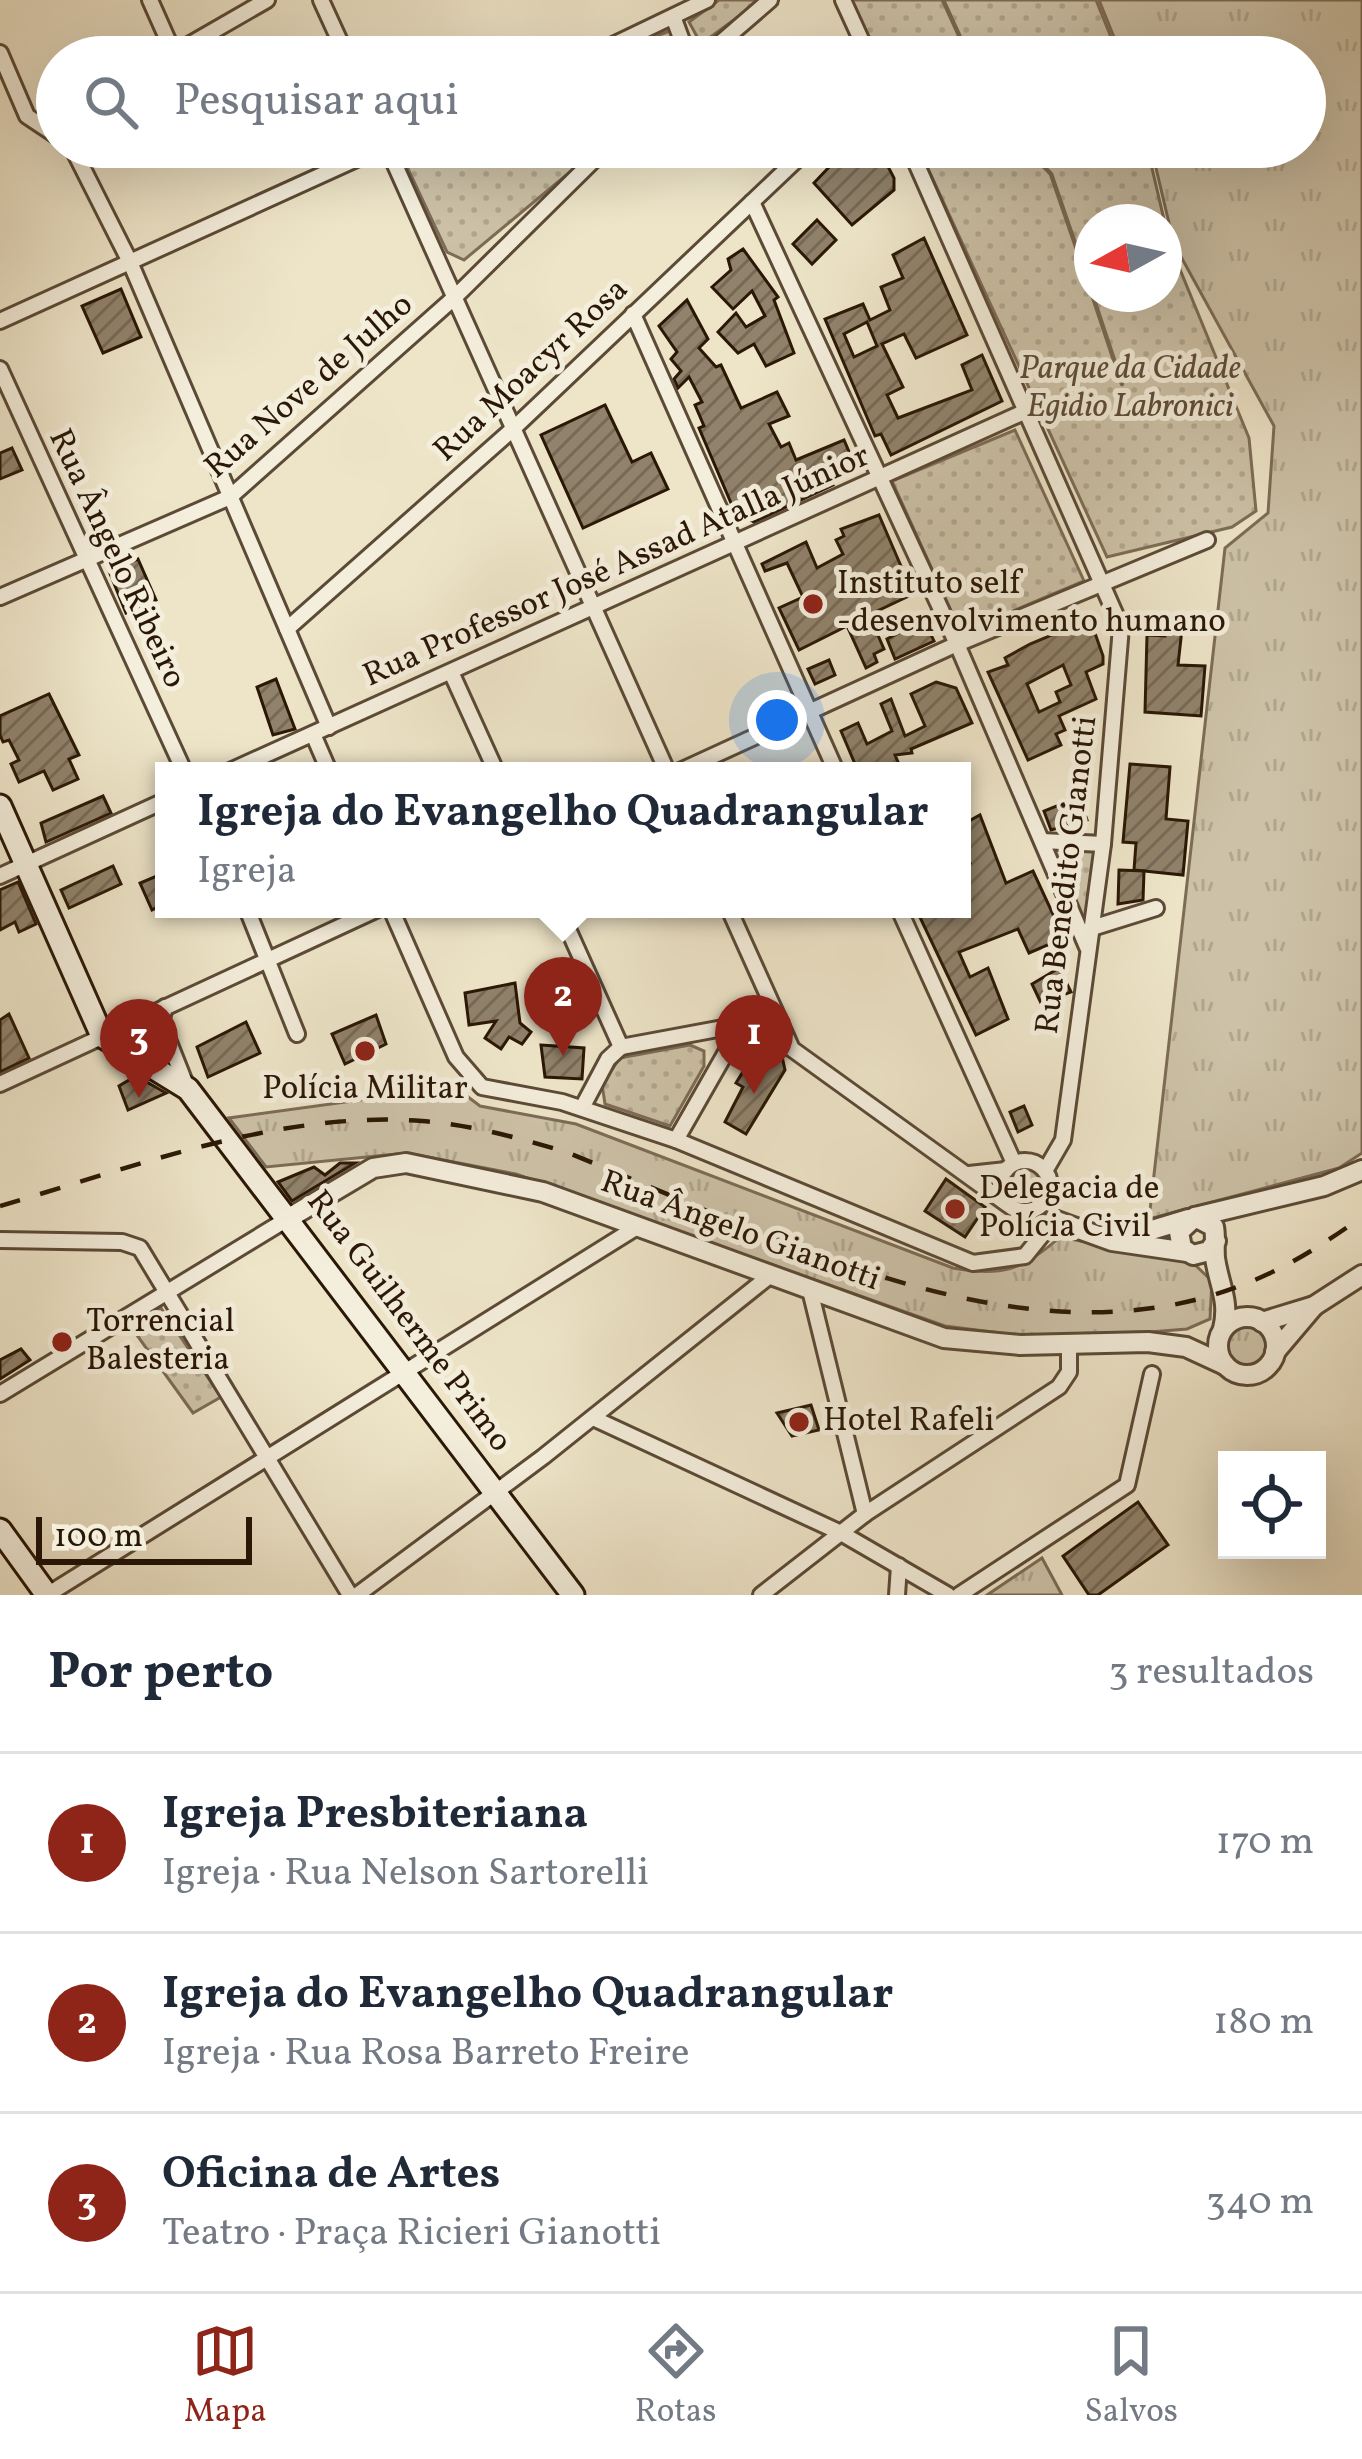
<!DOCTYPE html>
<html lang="pt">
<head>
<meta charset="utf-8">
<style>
  body { margin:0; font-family:Vollkorn,serif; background:#f2f2f3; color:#1f2937 }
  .controls { position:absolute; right:36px; bottom:36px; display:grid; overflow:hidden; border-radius:0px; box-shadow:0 12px 48px #0002 }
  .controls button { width:108px; height:108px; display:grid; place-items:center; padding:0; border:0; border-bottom:3px solid #e0e1e3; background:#fff; color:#1f2937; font:60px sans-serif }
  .compass { position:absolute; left:1074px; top:204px; width:108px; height:108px; border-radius:50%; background:#fff; box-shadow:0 12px 48px #0002; rotate:262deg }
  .scale { position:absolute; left:36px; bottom:30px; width:216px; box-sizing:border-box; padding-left:12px; border:6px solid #2a1705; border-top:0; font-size:33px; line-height:42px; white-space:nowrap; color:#2a1705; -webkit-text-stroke:9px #f4eedc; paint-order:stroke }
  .you { position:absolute; left:777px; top:720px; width:42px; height:42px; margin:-30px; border:9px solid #fff; border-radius:50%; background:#1a73e8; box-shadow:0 0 0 18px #1a73e833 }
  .badge { display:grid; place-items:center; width:78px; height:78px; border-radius:50%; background:#8f2418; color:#fff; font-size:39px; font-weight:700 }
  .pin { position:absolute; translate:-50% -99px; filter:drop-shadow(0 3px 6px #0008) }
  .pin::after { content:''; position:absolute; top:63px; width:42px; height:36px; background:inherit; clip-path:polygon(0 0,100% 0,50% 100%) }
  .popup { position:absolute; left:155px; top:762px; width:816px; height:156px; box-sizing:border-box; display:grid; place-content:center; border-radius:0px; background:#fff; filter:drop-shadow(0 3px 9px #0005); font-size:39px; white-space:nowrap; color:#747a83 }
  .popup b { font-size:45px; color:#1f2937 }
  .popup::after { content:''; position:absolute; left:50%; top:100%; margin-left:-24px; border:24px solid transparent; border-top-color:#fff }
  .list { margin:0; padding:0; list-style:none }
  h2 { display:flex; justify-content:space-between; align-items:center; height:156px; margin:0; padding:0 48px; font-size:51px }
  h2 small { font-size:39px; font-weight:400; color:#747a83 }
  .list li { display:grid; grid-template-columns:78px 1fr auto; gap:36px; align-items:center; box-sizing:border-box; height:180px; padding:0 48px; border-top:3px solid #e0e1e3 }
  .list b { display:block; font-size:45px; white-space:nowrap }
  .list p { margin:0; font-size:39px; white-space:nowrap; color:#747a83 }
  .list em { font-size:39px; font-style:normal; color:#747a83 }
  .icon { flex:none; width:66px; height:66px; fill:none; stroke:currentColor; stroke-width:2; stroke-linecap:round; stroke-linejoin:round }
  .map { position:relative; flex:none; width:1362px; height:1595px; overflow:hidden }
  .search { position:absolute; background:#fff; box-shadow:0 12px 48px #0002; left:36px; right:36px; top:36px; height:132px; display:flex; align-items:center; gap:30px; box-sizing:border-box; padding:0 42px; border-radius:66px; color:#747a83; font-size:45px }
  .sheet { height:696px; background:#fff }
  nav { display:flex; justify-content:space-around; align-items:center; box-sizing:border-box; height:168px; border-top:3px solid #e0e1e3; background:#fff; font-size:33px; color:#747a83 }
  nav a { display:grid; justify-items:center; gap:6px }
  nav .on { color:#8f2418 }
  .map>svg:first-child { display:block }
  .grass { fill:url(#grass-tufts); stroke:#7c6c56; stroke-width:3 }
  .park { fill:url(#park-dots); stroke:#7c6c56; stroke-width:3; fill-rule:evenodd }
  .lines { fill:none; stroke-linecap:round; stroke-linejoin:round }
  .stream { stroke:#776952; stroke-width:4.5 }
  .building { fill:url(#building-hatch); stroke:#2a1705; stroke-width:3; fill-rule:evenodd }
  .minor-casing { stroke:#5b4a36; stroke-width:20 }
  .tertiary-casing { stroke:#5b4a36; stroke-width:24 }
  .secondary-casing { stroke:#2a1705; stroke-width:27 }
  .minor { stroke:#f4eedc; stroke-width:14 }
  .tertiary { stroke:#f4eedc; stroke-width:18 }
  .secondary { stroke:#f4eedc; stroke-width:21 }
  .rail { stroke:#2a1705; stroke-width:4.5; stroke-dasharray:21 21; stroke-linecap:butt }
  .poi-dot { fill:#8f2418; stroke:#f4eedc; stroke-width:4.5 }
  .labels { text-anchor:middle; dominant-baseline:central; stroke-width:10; stroke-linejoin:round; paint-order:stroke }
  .park-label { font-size:33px; font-style:italic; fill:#5b4a36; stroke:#f4eedc }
  .street-label { font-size:33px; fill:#2a1705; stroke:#f4eedc }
  .poi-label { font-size:33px; fill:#2a1705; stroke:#f4eedc; text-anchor:start }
</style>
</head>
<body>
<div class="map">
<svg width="1362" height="1595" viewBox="0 0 1362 1595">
  <defs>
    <pattern id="grass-tufts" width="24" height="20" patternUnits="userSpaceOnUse" patternTransform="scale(3)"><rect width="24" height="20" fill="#cdc2a8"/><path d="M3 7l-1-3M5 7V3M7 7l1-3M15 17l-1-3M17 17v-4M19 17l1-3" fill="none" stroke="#b0a68f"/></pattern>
    <pattern id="park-dots" width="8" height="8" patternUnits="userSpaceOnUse" patternTransform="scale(3)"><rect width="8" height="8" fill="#cdc2a8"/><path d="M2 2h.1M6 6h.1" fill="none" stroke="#b0a68f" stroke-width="1.8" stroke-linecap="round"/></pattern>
    <pattern id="building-hatch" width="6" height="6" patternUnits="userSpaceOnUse" patternTransform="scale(3)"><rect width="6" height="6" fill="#90826b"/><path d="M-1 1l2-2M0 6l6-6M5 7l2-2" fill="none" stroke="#766956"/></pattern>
  </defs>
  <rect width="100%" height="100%" fill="#eee5c9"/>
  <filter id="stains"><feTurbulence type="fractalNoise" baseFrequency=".00167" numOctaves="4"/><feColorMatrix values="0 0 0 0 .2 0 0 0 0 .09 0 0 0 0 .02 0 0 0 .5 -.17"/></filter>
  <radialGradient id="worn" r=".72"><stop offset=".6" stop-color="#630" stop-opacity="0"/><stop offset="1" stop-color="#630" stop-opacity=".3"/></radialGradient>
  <g class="grass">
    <path d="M1099,0H1362V1153L1339,1168L1149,1219L1225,548L1268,513L1274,426L1174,244L1151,147H1305V57H1122Z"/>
    <path d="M455,1087L480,1106L576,1124L953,1268C1002,1277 1023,1270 1060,1237L1193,1263L1212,1281L1210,1319L1187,1329L1100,1336L1016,1335L945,1326L516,1174L407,1153L266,1167L229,1118Z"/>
    <circle cx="1025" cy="1187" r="19"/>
    <circle cx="1246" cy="1344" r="21"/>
    <path d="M1042,1558L1062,1595H987Z"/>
  </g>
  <g class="park">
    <path d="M719,0H761L701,44L689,22Z"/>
    <path d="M850,0H1096L1119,57H876Z"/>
    <path d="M672,30L679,57H602Z"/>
    <path d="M415,147H600L464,260L447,252L408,169Z"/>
    <path d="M918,147H1147L1170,245L1249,438L1256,511L1232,527L1107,557ZM1092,222H1164V294H1092Z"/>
    <path d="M1015,430L1084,581L961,633L892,481Z"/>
    <path d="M1050,847L1096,849L1086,930Z"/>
    <path d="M690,1045L704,1051V1066L670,1126L605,1104L602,1084L620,1058Z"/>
    <path d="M161,1308L221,1397L193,1413L131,1327Z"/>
  </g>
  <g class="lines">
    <g class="stream">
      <path d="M943,0L969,57"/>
      <path d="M1025,147L1051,174L1092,293"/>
      <path d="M1092,294L1122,384"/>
    </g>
  </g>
  <g class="building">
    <path d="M848,147H878L894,178V190L852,225L814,183Z"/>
    <path d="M817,220L836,240L812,264L793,244Z"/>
    <path d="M924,238L967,335L916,358L904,334L882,344L903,387L887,395L898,418L972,390L962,365L982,355L1002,401L891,455L881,434L875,436L825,319L863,304L870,320L890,310L881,287L903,278L893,255ZM867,322L877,346L854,357L844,334Z"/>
    <path d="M743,249L778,297L774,300L794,353L766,366L754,344L738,353L718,332L736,313L746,327L765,316L752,291L733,309L712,287L731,270L728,259Z"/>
    <path d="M121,289L141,337L103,353L82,306Z"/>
    <path d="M687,300L708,339L699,348L716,367L721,365L741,408L777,392L789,416L769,424L781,447L789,443L796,460L844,440L856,468L830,479L833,485L754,522L734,510L699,428L704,426L695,405L702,402L689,377L678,388L674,379L681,371L671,359L677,352L659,326Z"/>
    <path d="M605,405L632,462L651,453L668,489L583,528L541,435Z"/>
    <path d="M12,448L22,470L0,479V453Z"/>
    <path d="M879,515L913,594L869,615L884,649L874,654L877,662L866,668L847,626L799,650L779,608L803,597L787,563L765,571L762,564L806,542L817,568L843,554L836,540L844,536L841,529Z"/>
    <path d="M138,559L156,600L126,613L109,571Z"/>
    <path d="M1167,618L1183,620L1178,665L1205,666L1201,716L1145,712L1147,635L1165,636Z"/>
    <path d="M1090,619L1103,656V664L1086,672L1096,699L1059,716L1065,730L1056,734L1061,745L1028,760L988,672L1008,665L1005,658L1030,644ZM1063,665L1071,685L1056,692L1060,702L1039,712L1027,684Z"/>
    <path d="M924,620L934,641L895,659L887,639Z"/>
    <path d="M829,660L835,675L815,684L808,669Z"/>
    <path d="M276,679L295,729L273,735L257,687Z"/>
    <path d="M936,682L956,688L972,723L911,749L912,753L895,755L902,771H858L841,731L858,723L867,744L892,731L881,704L891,699L905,736L925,726L911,694Z"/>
    <path d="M49,694L79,755L69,759L78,779L53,790L44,771L19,782L11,764L19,760L9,740L3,742L0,735V716Z"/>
    <path d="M1130,764L1170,767L1166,819L1188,821L1183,875L1134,870L1136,843L1123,842Z"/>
    <path d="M103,796L111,813L46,842L41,823Z"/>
    <path d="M1079,797L1087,820L1051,830L1044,811Z"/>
    <path d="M980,815L1006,883L1033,871L1064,938L1029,953L1018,929L959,952L970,977L988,968L1008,1019L976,1035L916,909H962V867L970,863L962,846V825Z"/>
    <path d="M113,866L121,884L69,908L61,890Z"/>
    <path d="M1119,870L1144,871L1143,900L1118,904Z"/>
    <path d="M164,873V904L152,910L140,883Z"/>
    <path d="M18,882L36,924L19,932L15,922L0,930V890Z"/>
    <path d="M1059,968L1071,992L1041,1003L1032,984Z"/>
    <path d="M515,983L520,1023L531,1032L522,1044L509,1037L501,1049L485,1038L496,1021L469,1025L465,993Z"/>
    <path d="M9,1014L29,1058L0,1072V1020Z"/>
    <path d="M376,1015L386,1044L345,1064L332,1034Z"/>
    <path d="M246,1022L260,1053L208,1077L197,1047Z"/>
    <path d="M541,1045L584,1048L582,1079L545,1077Z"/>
    <path d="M773,1048L781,1052L785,1070L746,1134L725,1122L743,1087L736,1083L755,1052L762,1055Z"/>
    <path d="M136,1076L166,1093L128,1110L119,1086Z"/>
    <path d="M1024,1106L1032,1125L1018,1132L1010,1112Z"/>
    <path d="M340,1163H355L292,1201L278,1182L314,1167L325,1175Z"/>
    <path d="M946,1179L985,1207L965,1237L925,1211Z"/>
    <path d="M21,1349L30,1360L0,1379V1360Z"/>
    <path d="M811,1405L819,1430L792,1436L777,1413Z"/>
    <path d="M1138,1502L1168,1545L1098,1595H1089L1063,1556Z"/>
  </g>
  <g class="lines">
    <g class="minor-casing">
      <g id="minor">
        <path d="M150,0L174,54"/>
        <path d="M321,0L347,57"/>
        <path d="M843,0L869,57"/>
        <path d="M674,19L688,57"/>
        <path d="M0,53L27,116L57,136"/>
        <path d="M168,57L267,0"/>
        <path d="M588,57L707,0"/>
        <path d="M704,57L770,0"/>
        <path d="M72,147L130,262L329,727"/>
        <path d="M387,147L667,771"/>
        <path d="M909,147L1121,627L1103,844L1063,1140L1045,1171"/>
        <path d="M752,202L957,644L1087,947"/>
        <path d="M633,314L836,771"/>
        <path d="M0,321L383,147"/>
        <path d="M0,369L184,771"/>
        <path d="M0,597L230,497L455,297L607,147"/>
        <path d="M287,629L514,428L810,147"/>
        <path d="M451,672L496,771"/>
        <path d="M313,734L329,771"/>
        <path d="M230,771L1026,411"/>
        <path d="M680,771L957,644L1207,540"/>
        <path d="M1042,841L1103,844"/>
        <path d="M0,876L164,801"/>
        <path d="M247,909L297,1034"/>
        <path d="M391,909L456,1057L482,1087L562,1102L676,1140L973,1263L1025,1256L1054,1220"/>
        <path d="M559,909L621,1047"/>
        <path d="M729,909L792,1049L1007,1204"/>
        <path d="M899,909L1014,1163"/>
        <path d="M1092,928L1156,908"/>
        <path d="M165,1007L161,1022L186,1085"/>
        <path d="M621,1047L777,1018"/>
        <path d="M0,1084L378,909"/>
        <path d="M582,1108L608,1059L621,1047"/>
        <path d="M676,1140L741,1026"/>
        <circle cx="1025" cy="1186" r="25"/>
        <path d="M969,1174L1006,1170"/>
        <path d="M0,1240L122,1242L140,1248L350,1595"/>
        <path d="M810,1290L865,1514"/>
        <path d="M0,1394L289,1218"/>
        <path d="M593,1418L841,1533L948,1595"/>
        <path d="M47,1595L637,1227"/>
        <path d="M357,1595L543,1457L772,1274"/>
        <path d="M761,1595L865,1514L1059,1387L1069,1372V1346"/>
        <path d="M897,1595L899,1566"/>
        <path d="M959,1595L1127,1485L1152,1374"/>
      </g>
    </g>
    <g class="tertiary-casing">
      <g id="tertiary">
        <path d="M1195,1217L1324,1186L1362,1170"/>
        <path d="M289,1218L373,1168L406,1163L543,1192L944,1338L1020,1345L1148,1342L1186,1347L1225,1365"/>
        <path d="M1054,1220L1112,1241L1187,1252"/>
        <path d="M1122,1239L1188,1219"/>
        <path d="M1216,1241L1209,1251L1193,1255L1182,1248L1179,1232L1195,1217L1214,1227C1216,1237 1214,1247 1215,1258C1219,1286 1230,1300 1223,1329"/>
        <circle cx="1247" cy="1346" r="29"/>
        <path d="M1262,1322L1314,1306L1362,1275"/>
        <path d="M1275,1352L1314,1306"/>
      </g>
    </g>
    <g class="secondary-casing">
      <g id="secondary">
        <path d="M0,806L102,1036L188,1089L573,1595"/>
        <path d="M0,1530L47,1595"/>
      </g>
    </g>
    <use href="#minor" class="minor"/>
    <use href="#tertiary" class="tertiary"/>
    <use href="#secondary" class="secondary"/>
    <path class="rail" d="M0,1206C134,1167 281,1110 422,1121C472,1125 519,1138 566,1152C778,1236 1039,1382 1268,1274C1301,1259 1332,1238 1362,1217"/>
  </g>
  <g class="poi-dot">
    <circle cx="813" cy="604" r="12"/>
    <circle cx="365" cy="1051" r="12"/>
    <circle cx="955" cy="1209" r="12"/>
    <circle cx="62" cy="1342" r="12"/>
    <circle cx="799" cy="1422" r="12"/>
  </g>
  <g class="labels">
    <g class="park-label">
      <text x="1130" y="370">Parque da Cidade<tspan x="1130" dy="38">Egidio Labronici</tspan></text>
    </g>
    <g class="street-label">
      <text transform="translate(532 371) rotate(-43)">Rua Moacyr Rosa</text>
      <text transform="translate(310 387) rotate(-41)">Rua Nove de Julho</text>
      <text transform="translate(116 559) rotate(65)">Rua Ângelo Ribeiro</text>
      <text transform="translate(617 567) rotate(-24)">Rua Professor José Assad Atalla Júnior</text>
      <text transform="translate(1068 875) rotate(-83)">Rua Benedito Gianotti</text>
      <text transform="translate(740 1232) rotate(20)">Rua Ângelo Gianotti</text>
      <text transform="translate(408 1322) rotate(53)">Rua Guilherme Primo</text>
    </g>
    <g class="poi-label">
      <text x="837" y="585">Instituto self<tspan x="837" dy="38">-desenvolvimento humano</tspan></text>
      <text x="365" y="1090" text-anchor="middle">Polícia Militar</text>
      <text x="979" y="1190">Delegacia de<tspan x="979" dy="38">Polícia Civil</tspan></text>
      <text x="86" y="1323">Torrencial<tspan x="86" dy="38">Balesteria</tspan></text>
      <text x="823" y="1422">Hotel Rafeli</text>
    </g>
  </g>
  <rect width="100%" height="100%" filter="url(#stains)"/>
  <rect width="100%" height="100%" fill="url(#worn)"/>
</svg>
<div class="controls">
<button><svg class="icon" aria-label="locate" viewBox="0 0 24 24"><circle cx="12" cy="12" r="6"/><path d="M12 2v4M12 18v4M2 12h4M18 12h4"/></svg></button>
</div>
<svg class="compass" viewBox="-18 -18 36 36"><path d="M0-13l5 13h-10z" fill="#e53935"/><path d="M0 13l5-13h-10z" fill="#747a83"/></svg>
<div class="scale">100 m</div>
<div class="you"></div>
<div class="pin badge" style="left:754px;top:1094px">1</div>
<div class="pin badge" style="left:563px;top:1056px">2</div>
<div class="popup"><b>Igreja do Evangelho Quadrangular</b>Igreja</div>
<div class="pin badge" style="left:139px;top:1098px">3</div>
<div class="search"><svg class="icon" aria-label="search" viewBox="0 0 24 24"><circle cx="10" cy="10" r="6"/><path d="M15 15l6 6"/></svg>Pesquisar aqui</div>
</div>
<section class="sheet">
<h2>Por perto<small>3 resultados</small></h2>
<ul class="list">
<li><span class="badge">1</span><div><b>Igreja Presbiteriana</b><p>Igreja · Rua Nelson Sartorelli</p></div><em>170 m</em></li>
<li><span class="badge">2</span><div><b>Igreja do Evangelho Quadrangular</b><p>Igreja · Rua Rosa Barreto Freire</p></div><em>180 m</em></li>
<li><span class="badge">3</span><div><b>Oficina de Artes</b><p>Teatro · Praça Ricieri Gianotti</p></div><em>340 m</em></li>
</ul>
</section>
<nav>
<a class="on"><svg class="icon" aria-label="map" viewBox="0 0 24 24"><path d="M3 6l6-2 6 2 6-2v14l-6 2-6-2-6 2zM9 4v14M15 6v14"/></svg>Mapa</a>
<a><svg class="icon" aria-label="directions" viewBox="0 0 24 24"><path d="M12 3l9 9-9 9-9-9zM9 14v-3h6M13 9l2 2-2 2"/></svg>Rotas</a>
<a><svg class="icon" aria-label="saved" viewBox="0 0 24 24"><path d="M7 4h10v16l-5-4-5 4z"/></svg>Salvos</a>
</nav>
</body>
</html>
